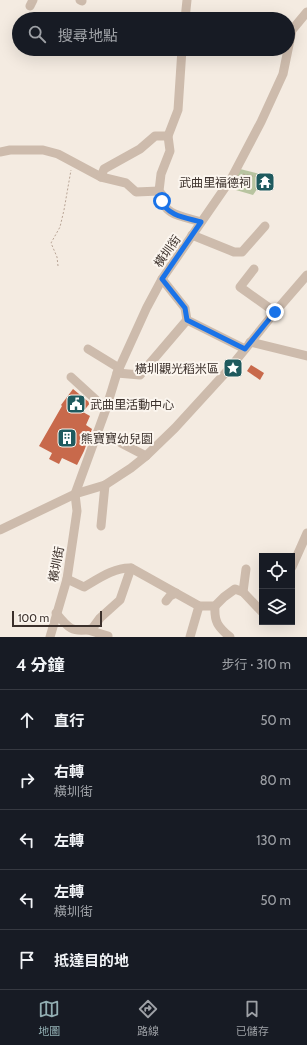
<!DOCTYPE html>
<html lang="zh-TW">
<head>
<meta charset="utf-8">
<style>
  body { margin:0; font-family:Cabin,"Noto Sans TC",sans-serif; background:#20242c; color:#f1f3f6 }
  .controls { position:absolute; right:12px; bottom:12px; display:grid; overflow:hidden; border-radius:0px; box-shadow:0 4px 16px #0002 }
  .controls button { width:36px; height:36px; display:grid; place-items:center; padding:0; border:0; border-bottom:1px solid #363941; background:#171b24; color:#f1f3f6; font:20px sans-serif }
  .scale { position:absolute; left:12px; bottom:10px; width:90px; box-sizing:border-box; padding-left:4px; border:2px solid #3b302b; border-top:0; font-size:11px; line-height:14px; white-space:nowrap; color:#3b302b; -webkit-text-stroke:3px #fbf5ee; paint-order:stroke }
  .stop { position:absolute; width:12px; height:12px; margin:-9px; border:3px solid #1a73e8; border-radius:50%; background:#fff }
  .stop.end { background:#1a73e8; border-color:#fff; box-shadow:0 1px 4px #0008 }
  .list { margin:0; padding:0; list-style:none }
  h2 { display:flex; justify-content:space-between; align-items:center; height:52px; margin:0; padding:0 16px; font-size:17px }
  h2 small { font-size:13px; font-weight:400; color:#9ea1a6 }
  .list li { display:grid; grid-template-columns:26px 1fr auto; gap:12px; align-items:center; box-sizing:border-box; height:60px; padding:0 16px; border-top:1px solid #363941 }
  .list b { display:block; font-size:15px; white-space:nowrap }
  .list p { margin:0; font-size:13px; white-space:nowrap; color:#9ea1a6 }
  .list em { font-size:13px; font-style:normal; color:#9ea1a6 }
  .icon { flex:none; width:22px; height:22px; fill:none; stroke:currentColor; stroke-width:2; stroke-linecap:round; stroke-linejoin:round }
  .map { position:relative; flex:none; width:307px; height:637px; overflow:hidden }
  .search { position:absolute; background:#171b24; box-shadow:0 4px 16px #0002; left:12px; right:12px; top:12px; height:44px; display:flex; align-items:center; gap:10px; box-sizing:border-box; padding:0 14px; border-radius:22px; color:#9ea1a6; font-size:15px }
  .sheet { height:352px; background:#171b24 }
  nav { display:flex; justify-content:space-around; align-items:center; box-sizing:border-box; height:56px; border-top:1px solid #363941; background:#171b24; font-size:11px; color:#9ea1a6 }
  nav a { display:grid; justify-items:center; gap:2px }
  nav .on { color:#92aeb2 }
  .map>svg:first-child { display:block }
  .green { fill:#b8c4a0 }
  .building { fill:#c8694b }
  .lines { fill:none; stroke-linecap:round; stroke-linejoin:round }
  .path { stroke:#b9a596; stroke-width:1; stroke-dasharray:2 2; stroke-linecap:butt }
  .minor { stroke:#cdbbac; stroke-width:9 }
  .route { stroke:#1a73e8; stroke-width:5 }
  .labels { text-anchor:middle; dominant-baseline:central; stroke-width:4; stroke-linejoin:round; paint-order:stroke }
  .poi-label { font-size:12px; fill:#3b302b; stroke:#fbf5ee; text-anchor:end }
  .street-label { font-size:12px; fill:#3b302b; stroke:#fbf5ee }
</style>
</head>
<body>
<div class="map">
<svg width="307" height="637" viewBox="0 0 307 637">
  <rect width="100%" height="100%" fill="#f4ebe1"/>
  <path class="green" d="M240,169L260,174L259,181L260,185L253,195L229,188Z"/>
  <g class="building">
    <path d="M251,365L264,373L260,380L247,371Z"/>
    <path d="M73,389L90,403L83,412L90,416L86,425L92,429L84,451L77,465L62,458L59,464L49,459L52,453L39,446L62,406L61,405Z"/>
  </g>
  <g class="lines">
    <g class="path">
      <path d="M243,174L262,178"/>
      <path d="M58,266L57,257L51,243L60,227L64,210L71,170"/>
    </g>
    <g class="minor">
      <path d="M80,0L82,1"/>
      <path d="M30,6L33,0"/>
      <path d="M185,19L187,0"/>
      <path d="M182,49L178,110L168,136L170,151L161,174L159,191L163,196C161,216 187,217 201,222"/>
      <path d="M0,152L10,150H43L58,154L101,177L126,183L136,192L159,191"/>
      <path d="M101,177L104,169L140,149L155,136H168"/>
      <path d="M192,235L234,252H242L265,226"/>
      <path d="M254,269L240,287L275,312"/>
      <path d="M162,279L185,308L187,320L245,349"/>
      <path d="M250,342L307,356"/>
      <path d="M88,349L119,368"/>
      <path d="M117,373L140,375L187,320"/>
      <path d="M71,377L106,409"/>
      <path d="M121,443L146,456"/>
      <path d="M101,526L105,485"/>
      <path d="M0,530L75,494L105,485L131,468L146,456L175,428L229,369L275,312L307,275"/>
      <path d="M292,567L307,533"/>
      <path d="M67,579L84,587C98,579 115,567 131,568L199,606H215L224,597L235,589L243,592L262,612"/>
      <path d="M243,592L246,569"/>
      <path d="M166,601L170,596L176,593"/>
      <path d="M215,606C214,622 218,627 230,637"/>
      <path d="M56,613C68,628 72,633 92,629L100,618L120,600L131,568"/>
      <path d="M88,630L108,636"/>
      <path d="M50,637L67,579L77,511L75,494L106,409L117,373L147,307L162,279L231,179L261,122L283,74L292,30L307,12"/>
      <path d="M190,637L199,606"/>
    </g>
  </g>
  <g class="lines">
    <path class="route" d="M162,201C167,216 187,218 201,222L162,279L185,308L187,320L245,349L275,312"/>
  </g>
  <defs>
    <g id="temple-square" transform="scale(1)"><rect x="-9" y="-9" width="18" height="18" rx="4" fill="#1f5a5e" stroke="#fbf5ee"/><path d="M0-6L5-2H3V0L6.5 2.5H4V6H1.5V3h-3V6H-4V2.5H-6.5L-3 0V-2H-5Z" fill="#fff"/></g>
    <g id="sight-square" transform="scale(1)"><rect x="-9" y="-9" width="18" height="18" rx="4" fill="#1f5a5e" stroke="#fbf5ee"/><path d="M0-6L1.8-2.2L6-1.7L2.9 1.2L3.7 5.4L0 3.3L-3.7 5.4L-2.9 1.2L-6-1.7L-1.8-2.2Z" fill="#fff"/></g>
    <g id="civic-square" transform="scale(1)"><rect x="-9" y="-9" width="18" height="18" rx="4" fill="#1f5a5e" stroke="#fbf5ee"/><path d="M-.6-6.5H3V-4.5H.6V-3L4-1V1h2V6H-6V1h2V-1L-.6-3ZM-1.2 2.5V6h2.4V2.5Z" fill="#fff"/></g>
    <g id="building-square" transform="scale(1)"><rect x="-9" y="-9" width="18" height="18" rx="4" fill="#1f5a5e" stroke="#fbf5ee"/><path d="M-4-6H4V6H1V3H-1V6H-4ZM-2.5-4.3h1.7v1.8h-1.7ZM.8-4.3h1.7v1.8H.8ZM-2.5-1h1.7V.8h-1.7ZM.8-1h1.7V.8H.8Z" fill="#fff"/></g>
  </defs>
  <g fill-rule="evenodd">
    <use href="#temple-square" x="265" y="182"/>
    <use href="#sight-square" x="233" y="368"/>
    <use href="#civic-square" x="76" y="404"/>
    <use href="#building-square" x="67" y="438"/>
  </g>
  <g class="labels">
    <g class="poi-label">
      <text x="251" y="182">武曲里福德祠</text>
      <text x="219" y="368">橫圳觀光稻米區</text>
      <text x="90" y="404" text-anchor="start">武曲里活動中心</text>
      <text x="81" y="438" text-anchor="start">熊寶寶幼兒園</text>
    </g>
    <g class="street-label">
      <text transform="translate(167 251) rotate(-55)">橫圳街</text>
      <text transform="translate(56 564) rotate(-79)">橫圳街</text>
    </g>
  </g>
</svg>
<div class="controls">
<button><svg class="icon" aria-label="locate" viewBox="0 0 24 24"><circle cx="12" cy="12" r="6"/><path d="M12 2v4M12 18v4M2 12h4M18 12h4"/></svg></button>
<button><svg class="icon" aria-label="layers" viewBox="0 0 24 24"><path d="M12 4l9 5-9 5-9-5zM3 14l9 5 9-5"/></svg></button>
</div>
<div class="scale">100 m</div>
<div class="stop" style="left:162px;top:201px"></div>
<div class="stop end" style="left:275px;top:312px"></div>
<div class="search"><svg class="icon" aria-label="search" viewBox="0 0 24 24"><circle cx="10" cy="10" r="6"/><path d="M15 15l6 6"/></svg>搜尋地點</div>
</div>
<section class="sheet">
<h2>4 分鐘<small>步行 · 310 m</small></h2>
<ul class="list">
<li><svg class="icon" aria-label="ahead" viewBox="0 0 24 24"><path d="M12 20V5M6 11l6-6 6 6"/></svg><div><b>直行</b></div><em>50 m</em></li>
<li><svg class="icon" aria-label="right" viewBox="0 0 24 24"><path d="M7 20v-9h11M14 6l5 5-5 5"/></svg><div><b>右轉</b><p>橫圳街</p></div><em>80 m</em></li>
<li><svg class="icon" aria-label="left" viewBox="0 0 24 24"><path d="M17 20v-9H6M10 6l-5 5 5 5"/></svg><div><b>左轉</b></div><em>130 m</em></li>
<li><svg class="icon" aria-label="left" viewBox="0 0 24 24"><path d="M17 20v-9H6M10 6l-5 5 5 5"/></svg><div><b>左轉</b><p>橫圳街</p></div><em>50 m</em></li>
<li><svg class="icon" aria-label="arrive" viewBox="0 0 24 24"><path d="M6 21V4h12l-3 4 3 4H6"/></svg><div><b>抵達目的地</b></div></li>
</ul>
</section>
<nav>
<a class="on"><svg class="icon" aria-label="map" viewBox="0 0 24 24"><path d="M3 6l6-2 6 2 6-2v14l-6 2-6-2-6 2zM9 4v14M15 6v14"/></svg>地圖</a>
<a><svg class="icon" aria-label="directions" viewBox="0 0 24 24"><path d="M12 3l9 9-9 9-9-9zM9 14v-3h6M13 9l2 2-2 2"/></svg>路線</a>
<a><svg class="icon" aria-label="saved" viewBox="0 0 24 24"><path d="M7 4h10v16l-5-4-5 4z"/></svg>已儲存</a>
</nav>
</body>
</html>
